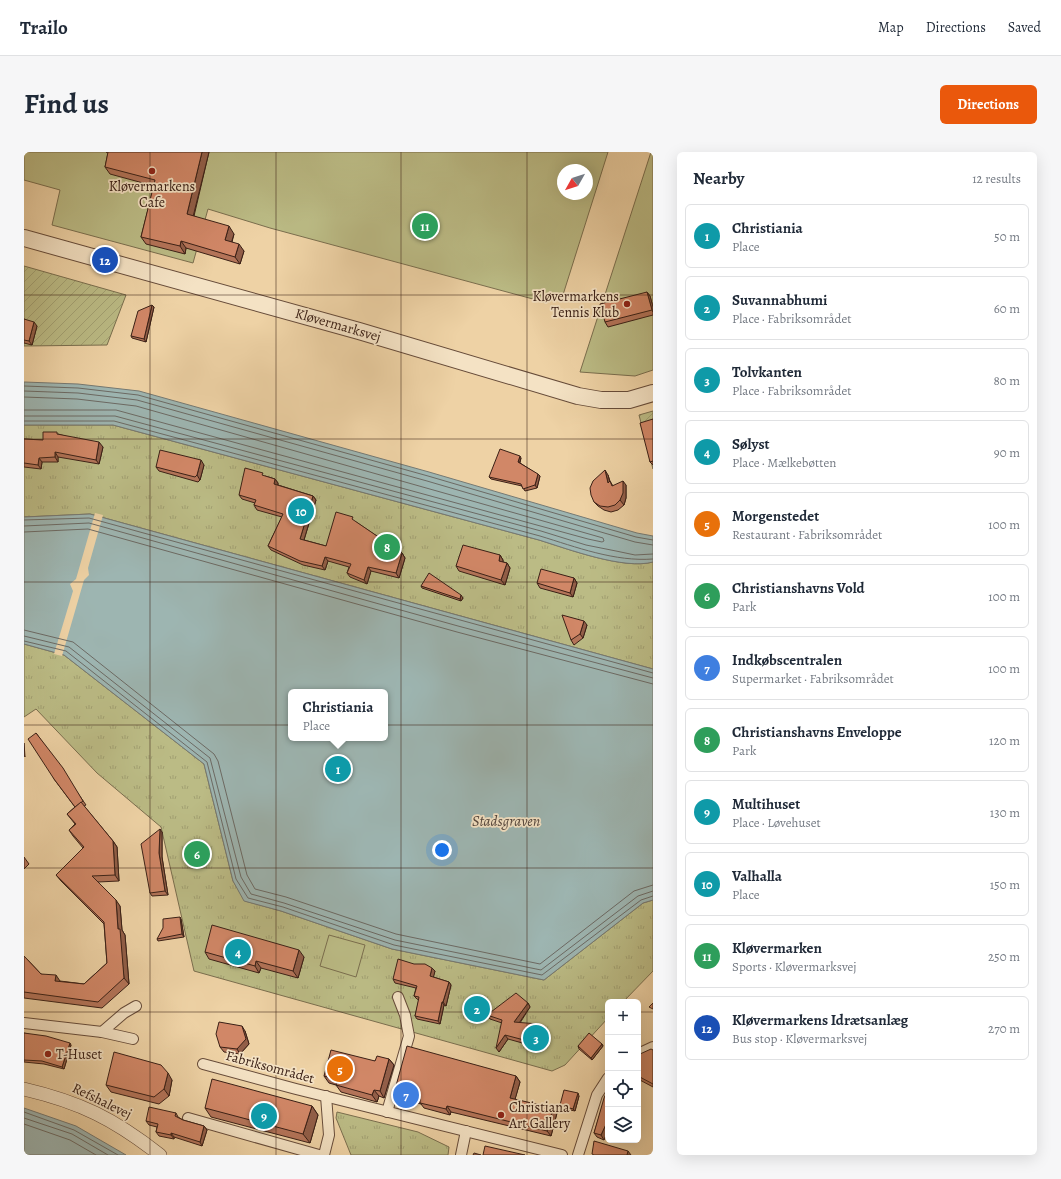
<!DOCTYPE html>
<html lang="en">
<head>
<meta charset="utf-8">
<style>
  body { margin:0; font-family:Alegreya,serif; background:#f6f6f7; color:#1f2937 }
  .controls { position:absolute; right:12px; bottom:12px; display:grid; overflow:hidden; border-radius:6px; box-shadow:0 4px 16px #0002 }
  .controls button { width:36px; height:36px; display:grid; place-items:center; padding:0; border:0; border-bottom:1px solid #e0e1e3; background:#fff; color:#1f2937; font:20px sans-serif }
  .compass { position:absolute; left:533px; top:12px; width:36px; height:36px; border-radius:50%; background:#fff; box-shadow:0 4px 16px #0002; rotate:231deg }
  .you { position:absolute; left:418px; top:698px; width:14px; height:14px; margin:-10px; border:3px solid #fff; border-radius:50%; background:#1a73e8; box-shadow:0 0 0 6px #1a73e833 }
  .badge { display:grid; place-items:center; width:26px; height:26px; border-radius:50%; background:#ea580c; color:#fff; font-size:13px; font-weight:700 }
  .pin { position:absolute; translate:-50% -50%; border:2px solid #fff; box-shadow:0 1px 4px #0006 }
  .popup { position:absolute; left:264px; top:537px; width:100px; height:52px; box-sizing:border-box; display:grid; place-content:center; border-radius:6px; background:#fff; filter:drop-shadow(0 1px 3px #0005); font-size:13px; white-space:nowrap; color:#747a83 }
  .popup b { font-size:15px; color:#1f2937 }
  .popup::after { content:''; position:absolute; left:50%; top:100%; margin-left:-8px; border:8px solid transparent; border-top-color:#fff }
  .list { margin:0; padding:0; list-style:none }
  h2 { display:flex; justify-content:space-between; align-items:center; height:52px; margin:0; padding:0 16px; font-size:17px }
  h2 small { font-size:13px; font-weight:400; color:#747a83 }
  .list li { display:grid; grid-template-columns:26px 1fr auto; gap:12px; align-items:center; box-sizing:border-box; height:64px; margin:0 8px 8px; padding:0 8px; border:1px solid #e0e1e3; border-radius:6px }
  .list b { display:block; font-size:15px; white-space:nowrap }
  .list p { margin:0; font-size:13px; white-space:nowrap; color:#747a83 }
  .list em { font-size:13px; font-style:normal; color:#747a83 }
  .icon { flex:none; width:22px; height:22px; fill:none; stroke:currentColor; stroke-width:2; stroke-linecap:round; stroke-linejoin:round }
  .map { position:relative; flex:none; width:629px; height:1003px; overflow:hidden; border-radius:6px }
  header { display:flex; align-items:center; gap:24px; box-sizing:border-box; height:56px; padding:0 20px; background:#fff; border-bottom:1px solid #e0e1e3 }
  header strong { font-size:19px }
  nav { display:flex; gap:22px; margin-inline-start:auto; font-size:14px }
  .intro { display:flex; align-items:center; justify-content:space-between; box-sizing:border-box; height:96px; padding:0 24px }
  h1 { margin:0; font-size:28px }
  .button { padding:10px 18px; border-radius:6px; background:#ea580c; color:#fff; font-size:14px; font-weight:700 }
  main { display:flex; gap:24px; padding:0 24px }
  aside { flex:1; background:#fff; border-radius:6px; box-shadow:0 4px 16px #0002 }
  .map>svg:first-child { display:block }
  .park { fill:url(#park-tufts); stroke:#7a6e4e }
  .garden { fill:url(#garden-furrows); stroke:#7a6e4e }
  .pitch { fill:#bbbb85; stroke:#7a6e4e; fill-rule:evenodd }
  .water { fill:#9db5b1; stroke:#757973; fill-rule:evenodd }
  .pier { fill:#eed2a5 }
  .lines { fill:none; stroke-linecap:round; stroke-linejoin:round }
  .shore { stroke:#6c6a64; stroke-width:1 }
  .pedestrian-casing { stroke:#674c3a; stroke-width:12 }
  .minor-casing { stroke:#674c3a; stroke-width:14 }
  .tertiary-casing { stroke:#674c3a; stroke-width:18 }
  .pedestrian { stroke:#f4e2c4; stroke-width:10 }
  .minor { stroke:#f4e2c4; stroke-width:13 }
  .tertiary { stroke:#f4e2c4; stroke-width:16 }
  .wall { fill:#b47459; stroke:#3a2016 }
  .shaded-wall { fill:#925e48; stroke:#3a2016 }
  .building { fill:#d18767; stroke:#3a2016 }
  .grid { fill:none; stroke:#3a2016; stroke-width:1; stroke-opacity:0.55 }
  .poi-dot { fill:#8f2418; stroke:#f4e2c4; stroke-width:1.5 }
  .labels { text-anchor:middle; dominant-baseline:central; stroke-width:3.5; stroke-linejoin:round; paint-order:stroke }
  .poi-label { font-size:14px; fill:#3a2016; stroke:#f4e2c4; text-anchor:start }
  .street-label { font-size:14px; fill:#3a2016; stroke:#f4e2c4 }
  .water-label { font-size:15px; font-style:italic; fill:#53453d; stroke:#f4e2c4 }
</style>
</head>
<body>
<header>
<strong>Trailo</strong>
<nav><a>Map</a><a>Directions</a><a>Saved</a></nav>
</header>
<div class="intro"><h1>Find us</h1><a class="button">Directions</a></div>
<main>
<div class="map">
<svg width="629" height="1003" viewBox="0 0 629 1003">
  <defs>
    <pattern id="park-tufts" width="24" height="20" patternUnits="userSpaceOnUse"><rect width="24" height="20" fill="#bbbb85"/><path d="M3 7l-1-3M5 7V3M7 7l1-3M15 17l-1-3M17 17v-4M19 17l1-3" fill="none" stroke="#a2a072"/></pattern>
    <pattern id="garden-furrows" width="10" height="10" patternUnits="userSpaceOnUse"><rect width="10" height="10" fill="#bbbb85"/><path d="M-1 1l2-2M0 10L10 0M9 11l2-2" fill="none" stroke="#a2a072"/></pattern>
  </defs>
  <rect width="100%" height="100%" fill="#eed2a5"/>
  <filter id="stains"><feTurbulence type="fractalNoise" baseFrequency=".005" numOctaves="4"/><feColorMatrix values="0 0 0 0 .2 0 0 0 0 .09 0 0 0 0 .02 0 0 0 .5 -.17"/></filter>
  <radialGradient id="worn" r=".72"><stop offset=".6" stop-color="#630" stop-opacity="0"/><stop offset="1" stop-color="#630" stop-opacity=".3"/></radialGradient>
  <g class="park">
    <path d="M0,273H89L515,388C544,397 600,418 629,410V517L66,362L0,365Z"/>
    <path d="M0,492L40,503L180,612L209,729L221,749L257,759L368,797L520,828L619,751L629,748V819L599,850H584V866L541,913L528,919L170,819L137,675L73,621L12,557L0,565Z"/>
    <path d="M313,960L394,980L425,995L424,1003H327L312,966Z"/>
  </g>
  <g class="garden">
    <path d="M0,114L102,143L83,193L0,194Z"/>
    <path d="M629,259V317L615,263Z"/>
  </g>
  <g class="pitch">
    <path d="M0,0H584L538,146L520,150L246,76L184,57L169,111L28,73L36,38L0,28ZM539,18H563V42H539Z"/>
    <path d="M627,0H629V218L611,224L556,220Z"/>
    <path d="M305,783L341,793L332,825L296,814Z"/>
  </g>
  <g class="water">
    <path d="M0,230L54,232L115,239L405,320L613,381L629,384V410C600,418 544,397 515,388L89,273H0Z"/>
    <path d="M66,362L629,517V748L619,751L520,828L368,797L257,759L220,749L209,729L180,612L40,503L0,492V365ZM267,540H361V586H267Z"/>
    <path d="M0,956L52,974L102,1003H0Z"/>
  </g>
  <path class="pier" d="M71,361L79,363L64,416L65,423L60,428L38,504L30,502L49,439L46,432L52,427Z"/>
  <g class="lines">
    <g class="shore">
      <path d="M0,234L54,236L114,243L404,324L612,385L629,388"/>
      <path d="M0,239L54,241L113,248L403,329L611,390L629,393"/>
      <path d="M0,245L53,247L112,254L558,380L579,386L580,389L578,390L564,387L92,258H0"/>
      <path d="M0,264H91L517,379L562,393L592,399L611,403L629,402"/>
      <path d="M0,269H90L516,384C552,395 591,410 629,407"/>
      <path d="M0,368L65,366L629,521"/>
      <path d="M0,374L65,371L434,474L629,526"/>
      <path d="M0,380L64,377L433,480L629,532"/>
      <path d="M0,478L49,490L190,602L194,609L223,723L231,737L262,745L372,782L516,812L610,739L629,733"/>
      <path d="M0,484L45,495L186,606L217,725L227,742L260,751L371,788L517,818L614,744L629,739"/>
      <path d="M0,489L42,499L183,610L212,727L224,746L259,755L370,793L518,823L617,748L629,744"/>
      <path d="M0,960L50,978L94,1003"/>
      <path d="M0,966L48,982L84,1003"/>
      <path d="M0,972L46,988L72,1003"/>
    </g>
    <g class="pedestrian-casing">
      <g id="pedestrian">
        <path d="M0,871L78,880L109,887"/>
        <path d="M78,880L100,861L112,854"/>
        <path d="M614,902L629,895"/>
        <path d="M179,912L272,937L538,1003"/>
        <path d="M363,960L385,884L381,863L374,845"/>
        <path d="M164,966L295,1003"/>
        <path d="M300,1003L305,983L302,944"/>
        <path d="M437,1003L442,979"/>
        <path d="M554,1003L573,943L584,926"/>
      </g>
    </g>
    <g class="minor-casing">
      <path id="minor" d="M0,937C56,950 90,967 136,1003"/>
    </g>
    <g class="tertiary-casing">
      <path id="tertiary" d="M0,86L335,179L554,244L577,248H605L629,241"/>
    </g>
    <use href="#pedestrian" class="pedestrian"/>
    <use href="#minor" class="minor"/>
    <use href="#tertiary" class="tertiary"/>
  </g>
  <g class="wall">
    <path d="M82,0H185L170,64L210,82L208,90L220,99L216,112L162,96L161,102L122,92L117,85L130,34L86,22L81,15L84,1Z"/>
    <path d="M623,140L626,144L629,155V163L584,175L581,170Z"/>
    <path d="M130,155L122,190L108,186L107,184Z"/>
    <path d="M0,167L13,174L8,193L0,191Z"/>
    <path d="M629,267V313L626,310Z"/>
    <path d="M34,282L79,295L75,312L34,305V310H18L17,317L0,315V287L19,288Z"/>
    <path d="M497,306L496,311L516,324L513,336L501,339L498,334L467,327L465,325Z"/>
    <path d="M180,313L176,328L174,330L135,319L132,315Z"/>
    <path d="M584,323L586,329L589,334L602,333V346L600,353L594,358L587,360L580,358L574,354L570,350Z"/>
    <path d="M241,324L251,327L254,331V333L289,344L292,348L280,388L302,394L332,370L378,401L381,406L375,426L347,419L343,432L326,425L323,421L325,415L304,409L301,418L279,413L247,398L244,394L258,365L233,358L230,353L231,351L218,347L215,343Z"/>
    <path d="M476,403L479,408V410L483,411L486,416L481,433L435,419L432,414Z"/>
    <path d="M550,426L553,431L549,445L516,436L513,431Z"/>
    <path d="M397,434L439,446L437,449L398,436Z"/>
    <path d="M563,473L559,486L550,493L547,488Z"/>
    <path d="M12,581L62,653L60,654L89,689L93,695L95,729L74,730L96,754L98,778L101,783L105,832L78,856L0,846V804L17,822L36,829L60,832L83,811L80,772L37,729L32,723L59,696L49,684L45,678L51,672L43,662L51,655L30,627Z"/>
    <path d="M138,680V705L144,743L128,744L126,741Z"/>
    <path d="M0,705L5,712L0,717Z"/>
    <path d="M157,767L160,785L134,789L133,787Z"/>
    <path d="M181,800L280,805L274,826L237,816L235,821L185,807Z"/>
    <path d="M411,819L409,825L425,830L427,833L422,854L420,853L416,872L393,867L391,864L395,848L393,847L390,844L392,836L371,831L369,827Z"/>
    <path d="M504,851L506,855L496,871L520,879L523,883V890L521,893L512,897L507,896L502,892L484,887L475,900L478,871L466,867L463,863Z"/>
    <path d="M221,879L225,892L216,902L200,900L196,895Z"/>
    <path d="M0,881L47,893L40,917L20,912L0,910Z"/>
    <path d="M578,892L579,894L568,908L555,897L554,894Z"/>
    <path d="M629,898V935L614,927V906Z"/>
    <path d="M365,907L370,913L360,946L355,944L353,950L317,940L312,933L305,931L300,924L351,909Z"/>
    <path d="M492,924L496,930L491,947L533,961L527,984L427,960L426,963L400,956L397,952L374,946L370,941Z"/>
    <path d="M148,928L145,944L135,952L87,940L82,933Z"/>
    <path d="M584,937V978L580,988L573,985L570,981Z"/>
    <path d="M555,944L551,959L537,956L536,953Z"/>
    <path d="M288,954L294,963L286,991L187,965L181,956Z"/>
    <path d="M152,961L154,965L159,968L180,974L183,978L178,994L150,985V987L135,984L132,980L133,975L125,973L122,969Z"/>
  </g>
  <g class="shaded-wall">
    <path d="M178,0H185L168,69L163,62Z"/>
    <path d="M205,74L210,82L206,95L201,88Z"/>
    <path d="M157,89L162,96L161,102L156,94Z"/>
    <path d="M215,92L220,99L216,112L211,105Z"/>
    <path d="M623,140L626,144L629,155V160L628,158Z"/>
    <path d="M128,153L130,155L122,190L120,187Z"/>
    <path d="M10,170L13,174L8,193L5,189Z"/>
    <path d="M75,290L79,295L75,312L72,308Z"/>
    <path d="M31,300L34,305V310L31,305Z"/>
    <path d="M496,304L497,306L495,312L494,310Z"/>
    <path d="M15,306L18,310L17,317L14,313Z"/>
    <path d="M177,308L180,313L176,328L173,323Z"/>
    <path d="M581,318L584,323L587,335L584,331Z"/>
    <path d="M514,322L516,324L513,336L511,333Z"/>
    <path d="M251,327L254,331L253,336L250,332Z"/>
    <path d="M599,329L602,333V346L600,353L596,348Z"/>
    <path d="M289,344L292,348L279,391L276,387Z"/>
    <path d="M378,401L381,406L375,426L372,421Z"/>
    <path d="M476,403L479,408L478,414L475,409Z"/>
    <path d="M301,405L304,409L301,418L298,414Z"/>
    <path d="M483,411L486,416L481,433L477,428Z"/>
    <path d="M344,415L347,419L343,432L340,428Z"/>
    <path d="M550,426L553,431L549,445L546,441Z"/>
    <path d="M437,443L439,446L437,449L436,447Z"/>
    <path d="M560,469L563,473L559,486L556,482Z"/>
    <path d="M0,591L1,605L0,603Z"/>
    <path d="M136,677L138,680V705L144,743L141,739L135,701Z"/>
    <path d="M89,689L93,695L95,729L91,723Z"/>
    <path d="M92,748L96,754L98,778L101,783L105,832L100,826L94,777Z"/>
    <path d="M156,765L157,767L160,785L158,782Z"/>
    <path d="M275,798L280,805L274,826L269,819Z"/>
    <path d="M232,809L237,816L235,821L231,814Z"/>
    <path d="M408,816L411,819L409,827L406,824Z"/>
    <path d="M32,823L36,829V835L31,829Z"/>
    <path d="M425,830L427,833L422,854L419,850Z"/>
    <path d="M418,850L420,853L416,872L414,869Z"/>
    <path d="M504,851L506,855L493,874L490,870Z"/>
    <path d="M218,874L221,879L225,892L216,902L213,897Z"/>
    <path d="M520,879L523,883V890L521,893L518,889Z"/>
    <path d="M481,883L484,887L475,900L472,896Z"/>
    <path d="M46,891L47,893L40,917L38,915Z"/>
    <path d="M578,892L579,894L568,908L567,906Z"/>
    <path d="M365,907L370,913L360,946L356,939Z"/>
    <path d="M144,921L148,928L145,944L140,937Z"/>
    <path d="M492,924L496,930L490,951L486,946Z"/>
    <path d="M350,938L355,944L353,950L348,943Z"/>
    <path d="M554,941L555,944L551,959L549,957Z"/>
    <path d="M288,954L294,963L286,991L279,982Z"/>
    <path d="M423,954L427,960L426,963L422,957Z"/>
    <path d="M529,956L533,961L527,984L523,979Z"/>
    <path d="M584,968V978L580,988L577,983Z"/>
    <path d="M180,974L183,978L178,994L176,990Z"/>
    <path d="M147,981L150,985V987L147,983Z"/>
    <path d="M604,999L607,1003H603Z"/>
  </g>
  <g class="building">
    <path d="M84,0H178L163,62L205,74L201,88L215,92L211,105L157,89L156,94L117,85L131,28L81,15Z"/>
    <path d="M623,140L628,158L581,170L576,152Z"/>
    <path d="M128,153L120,187L107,184L114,159Z"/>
    <path d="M0,167L10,170L5,189L0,188Z"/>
    <path d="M629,267V309L626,310L616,271Z"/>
    <path d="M19,280H33V282L75,290L72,308L31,300V305L15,306L14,313L0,311V287L19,288Z"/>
    <path d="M476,297L496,304L494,310L514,322L511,333L499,337L497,332L465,325Z"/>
    <path d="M136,298L177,308L173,323L171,325L132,315Z"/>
    <path d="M221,316L239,321L238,323L251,327L250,332L289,344L276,387L302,394L312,360L329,365L328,367L378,401L372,421L344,415L340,428L323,421L327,412L301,405L298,414L276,409L244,394L259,362L230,353L232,348L215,343Z"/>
    <path d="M581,318L584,331L586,329L588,334L599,329V341L596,348L591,353L584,355L576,354L570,350L567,343L566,336L569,329Z"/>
    <path d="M439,393L476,403L475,409L483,411L477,428L432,414Z"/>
    <path d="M517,417L550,426L546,441L513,431Z"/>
    <path d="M405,421L437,443L436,447L397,434Z"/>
    <path d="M538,463L560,469L556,482L547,488Z"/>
    <path d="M12,581L39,616L59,649L51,655L30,627L4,587Z"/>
    <path d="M57,650L89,689L91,723L68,724L92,748L94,777H96L100,826L74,850L0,840V804L17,822L32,823L31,829L60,832L83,811L80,770L32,723L60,695L45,678L52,672L43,662Z"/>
    <path d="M136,677L135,701L141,739L126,741L117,692Z"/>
    <path d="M156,765L158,782L133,787L139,776V767Z"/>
    <path d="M188,773L275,798L269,819L232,809L231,814L181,800Z"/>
    <path d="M374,807L390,812H401L408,816L406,824L425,830L419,850H418L414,869L391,864L395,845L390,844L393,834L369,827Z"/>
    <path d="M492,841L504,851L490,870L514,872L520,879V886L518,889L510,893L504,892L500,888L481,883L472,896L478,868L463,863Z"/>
    <path d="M629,851V857L625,855Z"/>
    <path d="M195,870L218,874L222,887L213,897L196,895L192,882Z"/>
    <path d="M0,881L22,884L46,891L38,915L18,909L0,908Z"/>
    <path d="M565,881L578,892L567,906L554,894Z"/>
    <path d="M383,894L492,924L486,946L529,956L523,979L423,954L422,957L396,951V947L370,941Z"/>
    <path d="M627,897L629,898V932L614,924V906L616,902Z"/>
    <path d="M307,898L351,909L353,904L365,907L356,939L350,938L348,943L312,933L314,928L300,924Z"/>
    <path d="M90,900L137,913L144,921L140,937L130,945L82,933Z"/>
    <path d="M188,927L288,954L279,982L181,956Z"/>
    <path d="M584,937V968L577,983L570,981L580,946Z"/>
    <path d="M540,938L554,941L549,957L536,953Z"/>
    <path d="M125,955L152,961L151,964L159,968L180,974L176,990L147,981V983L132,980L134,972L122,969Z"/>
    <path d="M570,989L604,999L603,1003H570L568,1002Z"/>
    <path d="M461,994L501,1003H459Z"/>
    <path d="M450,1001L457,1003H449Z"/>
  </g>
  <path class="grid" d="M126,0V1003M252,0V1003M377,0V1003M503,0V1003M0,143H629M0,287H629M0,430H629M0,573H629M0,716H629M0,860H584M614,860H629"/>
  <g class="poi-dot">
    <circle cx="128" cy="19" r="4"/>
    <circle cx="603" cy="152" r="4"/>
    <circle cx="24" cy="902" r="4"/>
    <circle cx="477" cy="963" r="4"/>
  </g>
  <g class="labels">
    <g class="poi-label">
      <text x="128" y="34" text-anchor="middle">Kløvermarkens<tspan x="128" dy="16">Cafe</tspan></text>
      <text x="595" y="144" text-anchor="end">Kløvermarkens<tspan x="595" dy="16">Tennis Klub</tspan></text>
      <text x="32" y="902">T-Huset</text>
      <text x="485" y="955">Christiana<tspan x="485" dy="16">Art Gallery</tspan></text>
    </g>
    <g class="street-label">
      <text transform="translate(314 173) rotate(16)">Kløvermarksvej</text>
      <text transform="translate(246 915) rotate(15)">Fabriksområdet</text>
      <text transform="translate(78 949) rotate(26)">Refshalevej</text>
    </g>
    <g class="water-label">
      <text x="482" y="669">Stadsgraven</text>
    </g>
  </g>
  <rect width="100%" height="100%" filter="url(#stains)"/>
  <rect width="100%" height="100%" fill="url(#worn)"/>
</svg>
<div class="controls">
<button>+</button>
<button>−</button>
<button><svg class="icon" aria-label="locate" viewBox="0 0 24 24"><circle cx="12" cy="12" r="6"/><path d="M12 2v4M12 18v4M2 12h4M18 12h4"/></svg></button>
<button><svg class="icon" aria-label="layers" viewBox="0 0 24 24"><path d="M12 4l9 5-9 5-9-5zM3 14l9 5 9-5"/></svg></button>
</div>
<svg class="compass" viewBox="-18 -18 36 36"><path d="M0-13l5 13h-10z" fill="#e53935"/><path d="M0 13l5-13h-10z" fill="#747a83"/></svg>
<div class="you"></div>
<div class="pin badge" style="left:314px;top:617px;background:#0f9aa8">1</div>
<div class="popup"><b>Christiania</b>Place</div>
<div class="pin badge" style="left:453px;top:857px;background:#0f9aa8">2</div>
<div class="pin badge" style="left:512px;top:886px;background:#0f9aa8">3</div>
<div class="pin badge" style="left:214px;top:800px;background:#0f9aa8">4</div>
<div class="pin badge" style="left:316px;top:917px;background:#e8710a">5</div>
<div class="pin badge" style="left:173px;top:702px;background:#2e9e5b">6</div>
<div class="pin badge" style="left:382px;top:943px;background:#3f7fe0">7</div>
<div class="pin badge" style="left:363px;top:395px;background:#2e9e5b">8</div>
<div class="pin badge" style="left:240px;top:964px;background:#0f9aa8">9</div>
<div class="pin badge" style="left:277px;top:359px;background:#0f9aa8">10</div>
<div class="pin badge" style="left:401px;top:74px;background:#2e9e5b">11</div>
<div class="pin badge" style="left:81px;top:108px;background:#1a4fb4">12</div>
</div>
<aside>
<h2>Nearby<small>12 results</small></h2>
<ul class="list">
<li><span class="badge" style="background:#0f9aa8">1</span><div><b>Christiania</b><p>Place</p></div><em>50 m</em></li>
<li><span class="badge" style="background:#0f9aa8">2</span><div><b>Suvannabhumi</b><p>Place · Fabriksområdet</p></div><em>60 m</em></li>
<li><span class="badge" style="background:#0f9aa8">3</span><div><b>Tolvkanten</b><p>Place · Fabriksområdet</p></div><em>80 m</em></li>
<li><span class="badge" style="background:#0f9aa8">4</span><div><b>Sølyst</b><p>Place · Mælkebøtten</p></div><em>90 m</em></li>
<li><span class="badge" style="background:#e8710a">5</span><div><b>Morgenstedet</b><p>Restaurant · Fabriksområdet</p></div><em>100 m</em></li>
<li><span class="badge" style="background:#2e9e5b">6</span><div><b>Christianshavns Vold</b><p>Park</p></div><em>100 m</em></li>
<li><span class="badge" style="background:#3f7fe0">7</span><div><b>Indkøbscentralen</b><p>Supermarket · Fabriksområdet</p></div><em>100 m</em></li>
<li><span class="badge" style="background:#2e9e5b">8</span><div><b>Christianshavns Enveloppe</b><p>Park</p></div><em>120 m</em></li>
<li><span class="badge" style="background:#0f9aa8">9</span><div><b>Multihuset</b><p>Place · Løvehuset</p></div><em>130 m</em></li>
<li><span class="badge" style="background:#0f9aa8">10</span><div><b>Valhalla</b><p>Place</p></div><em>150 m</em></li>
<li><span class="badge" style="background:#2e9e5b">11</span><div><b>Kløvermarken</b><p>Sports · Kløvermarksvej</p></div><em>250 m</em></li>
<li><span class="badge" style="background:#1a4fb4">12</span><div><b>Kløvermarkens Idrætsanlæg</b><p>Bus stop · Kløvermarksvej</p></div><em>270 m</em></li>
</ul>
</aside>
</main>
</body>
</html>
